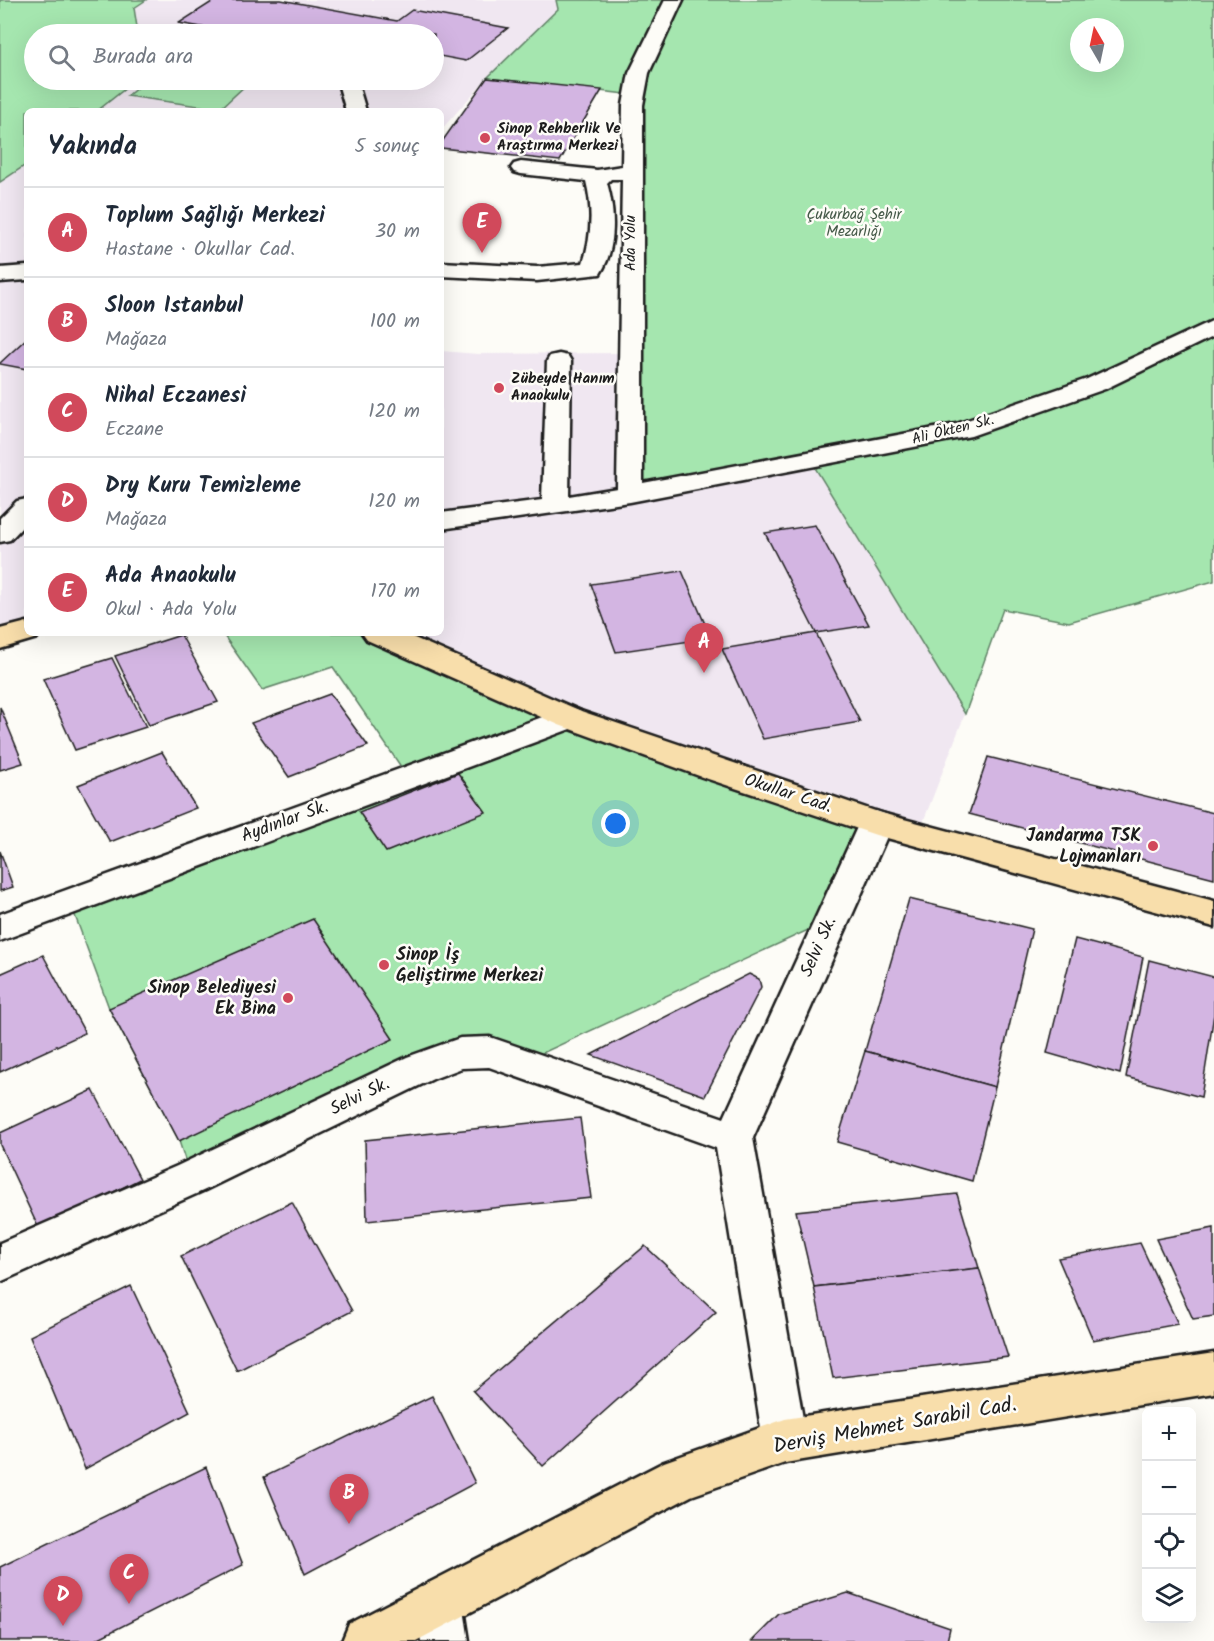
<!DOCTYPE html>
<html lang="tr">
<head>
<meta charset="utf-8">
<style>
  body { margin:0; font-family:Kalam,sans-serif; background:#f6f6f7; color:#1f2937 }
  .controls { position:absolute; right:18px; bottom:18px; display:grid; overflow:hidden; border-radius:9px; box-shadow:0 6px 24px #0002 }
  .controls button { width:54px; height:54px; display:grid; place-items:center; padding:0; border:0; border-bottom:2px solid #e0e1e3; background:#fff; color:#1f2937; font:30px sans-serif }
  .compass { position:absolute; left:1070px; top:18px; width:54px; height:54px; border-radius:50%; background:#fff; box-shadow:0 6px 24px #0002; rotate:351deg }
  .you { position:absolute; left:616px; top:824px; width:21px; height:21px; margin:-15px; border:4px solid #fff; border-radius:50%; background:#1a73e8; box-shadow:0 0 0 9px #1a73e833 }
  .badge { display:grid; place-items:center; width:39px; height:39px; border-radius:50%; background:#d1495b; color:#fff; font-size:20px; font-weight:700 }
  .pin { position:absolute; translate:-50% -50px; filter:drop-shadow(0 2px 3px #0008) }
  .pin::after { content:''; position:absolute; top:32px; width:21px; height:18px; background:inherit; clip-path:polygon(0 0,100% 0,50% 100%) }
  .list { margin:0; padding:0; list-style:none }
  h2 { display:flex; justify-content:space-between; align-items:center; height:78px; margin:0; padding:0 24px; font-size:26px }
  h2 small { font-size:20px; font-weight:400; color:#747a83 }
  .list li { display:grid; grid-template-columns:39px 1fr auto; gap:18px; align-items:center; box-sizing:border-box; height:90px; padding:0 24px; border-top:2px solid #e0e1e3 }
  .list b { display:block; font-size:22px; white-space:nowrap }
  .list p { margin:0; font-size:20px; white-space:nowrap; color:#747a83 }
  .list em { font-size:20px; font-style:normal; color:#747a83 }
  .icon { flex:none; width:33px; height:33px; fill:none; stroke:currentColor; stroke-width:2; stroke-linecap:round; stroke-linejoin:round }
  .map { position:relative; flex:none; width:1214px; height:1641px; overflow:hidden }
  .search { position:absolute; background:#fff; box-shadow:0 6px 24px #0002; left:24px; top:24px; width:420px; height:66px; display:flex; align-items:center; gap:15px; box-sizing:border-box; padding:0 21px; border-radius:33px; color:#747a83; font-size:22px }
  .panel { position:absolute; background:#fff; box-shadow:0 6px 24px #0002; left:24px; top:108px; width:420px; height:528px; border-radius:9px }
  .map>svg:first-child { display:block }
  .built { fill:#f0e7f1 }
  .green { fill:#a5e6af; stroke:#608166; stroke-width:1.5; fill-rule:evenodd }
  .building { fill:#d3b5e2; stroke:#1c1c1c; stroke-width:1.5 }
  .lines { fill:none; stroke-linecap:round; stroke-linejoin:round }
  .minor-casing { stroke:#1c1c1c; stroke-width:5 }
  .major-casing { stroke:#1c1c1c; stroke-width:5 }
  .minor { fill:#fdfcf7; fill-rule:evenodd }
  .major { fill:#f8deab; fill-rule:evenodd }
  .poi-dot { fill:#d1495b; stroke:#fdfcf7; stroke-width:2 }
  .labels { text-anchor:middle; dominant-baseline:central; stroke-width:5; stroke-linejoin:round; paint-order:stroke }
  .far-poi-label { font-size:15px; font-weight:bold; fill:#1c1c1c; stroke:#fdfcf7; text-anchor:start }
  .far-park-label { font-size:15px; fill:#455948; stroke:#fdfcf7 }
  .far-street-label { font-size:15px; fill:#1c1c1c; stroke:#fdfcf7 }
  .street-label { font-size:18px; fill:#1c1c1c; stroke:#fdfcf7 }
  .poi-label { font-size:18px; font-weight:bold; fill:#1c1c1c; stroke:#fdfcf7; text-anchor:end }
  .near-street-label { font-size:21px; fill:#1c1c1c; stroke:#fdfcf7 }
</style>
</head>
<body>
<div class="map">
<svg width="1214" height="1641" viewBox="0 0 1214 1641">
  <rect width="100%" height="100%" fill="#fdfcf7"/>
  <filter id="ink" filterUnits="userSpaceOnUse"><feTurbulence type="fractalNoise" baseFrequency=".0167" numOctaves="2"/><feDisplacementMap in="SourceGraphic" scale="12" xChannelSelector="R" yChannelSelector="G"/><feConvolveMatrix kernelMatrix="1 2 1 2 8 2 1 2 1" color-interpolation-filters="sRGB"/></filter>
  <g filter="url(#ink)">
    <g class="built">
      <path d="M146,0H556L558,9L487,78L441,130V111H97L136,80H434V34H150L137,27L134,8Z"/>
      <path d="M27,164V631L0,639V182Z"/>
      <path d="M441,351L478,354L631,353L811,461L965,714L918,835L713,769L377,633H441Z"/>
    </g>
    <g class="green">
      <path d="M0,0H146L134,8L137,27L150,34H34V80H136L97,111H27V164L0,182Z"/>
      <path d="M556,0H1214V581L1069,622L1003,609L965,714L811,461L630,494L634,95L487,78L558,9ZM1079,27H1115V63H1079Z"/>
      <path d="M147,80H223L248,83L220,109L127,96Z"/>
      <path d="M222,633H377L570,718L876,823L832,919L521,1063L490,1052L191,1178L179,1141L109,1008L70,902L408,777L333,667L262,690Z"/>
    </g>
    <g class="building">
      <path d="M215,0H281L397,21L412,10L508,28L466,61L434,55V34H240L179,23Z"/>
      <path d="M487,78L602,90L560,161L441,148V143Z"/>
      <path d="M27,338V369L0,364V363Z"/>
      <path d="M815,525L869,625L816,633L765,533Z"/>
      <path d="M682,571L711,638L616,652L591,584Z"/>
      <path d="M816,633L860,722L763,739L722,649Z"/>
      <path d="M181,635L218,702L149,725L115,656Z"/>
      <path d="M112,658L146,727L75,750L43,679Z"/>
      <path d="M330,694L368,746L289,777L251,723Z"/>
      <path d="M0,707L23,763L0,770Z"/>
      <path d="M162,752L196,808L110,842L78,785Z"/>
      <path d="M988,757L1214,813V878L969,814Z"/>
      <path d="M458,773L486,812L386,852L359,812Z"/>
      <path d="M0,851L13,887L0,891Z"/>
      <path d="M909,899L1032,929L995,1087L865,1051Z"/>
      <path d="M313,919L393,1039L179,1141L109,1008Z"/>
      <path d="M1075,939L1143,957L1120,1074L1047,1053Z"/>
      <path d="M43,955L85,1033L0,1072V974Z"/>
      <path d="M1149,960L1214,977V1014L1201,1097L1126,1077Z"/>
      <path d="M749,974L759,979L761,987L705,1096L591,1055Z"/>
      <path d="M865,1051L995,1087L972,1181L837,1142Z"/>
      <path d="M93,1090L140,1179L39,1229L0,1145V1133Z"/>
      <path d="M580,1118L591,1198L367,1221L365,1140Z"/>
      <path d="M957,1194L979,1268L814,1287L796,1211Z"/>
      <path d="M292,1202L352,1311L237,1371L181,1256Z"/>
      <path d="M1214,1228V1316L1193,1319L1156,1239Z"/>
      <path d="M1140,1243L1178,1324L1093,1340L1058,1258Z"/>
      <path d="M645,1246L716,1312L543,1466L473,1391Z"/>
      <path d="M979,1268L1008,1357L833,1378L814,1287Z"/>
      <path d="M131,1286L190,1412L85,1469L30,1336Z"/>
      <path d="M432,1396L475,1483L305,1574L264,1477Z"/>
      <path d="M206,1467L243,1565L93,1641H0V1567Z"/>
      <path d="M848,1593L950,1628L947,1641H752L779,1614Z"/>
    </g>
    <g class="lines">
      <g class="minor-casing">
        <g id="minor">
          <path d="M665,0H683L649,73L643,105V483L956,424L1087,379L1214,320V336L1105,389L971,436L630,502L441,529V513L542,500L547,361L550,356L559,354L568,356L571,361L569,496L617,488L622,179H611L607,183C615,210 617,249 600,274L537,281L441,276V262L537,267L583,263C592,236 593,209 586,181L521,174L514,172L511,168L514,164L521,162L597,170L622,166L623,105L629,73Z"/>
          <path d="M341,80H360L358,84L366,111H346L338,83Z"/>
          <path d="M27,266V280L0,282V268Z"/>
          <path d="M27,499V522L10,540L0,542V518L17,501Z"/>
          <path d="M570,707L581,711L586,718L581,725L0,941V914Z"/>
          <path d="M876,811L888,815L893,823L753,1138L807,1441L801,1456L785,1463L769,1456L763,1441L716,1148L489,1067L462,1068L433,1079L205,1190L0,1282V1243L177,1166L407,1057L460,1038L490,1037L724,1118L859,823L864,815Z"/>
          <path d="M439,1579L456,1586L463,1603L469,1641H421L415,1603L422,1586Z"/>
        </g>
      </g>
      <g class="major-casing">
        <g id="major">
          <path d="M27,622V633H40L37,638L0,649V629Z"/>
          <path d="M362,633H403L581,711L881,813L1214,901V927L876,835L702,777L559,725L367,640Z"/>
          <path d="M1214,1353V1393L785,1463L691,1496L416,1641H342L349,1624L664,1462L785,1419Z"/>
        </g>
      </g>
      <use href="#minor" class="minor"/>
      <use href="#major" class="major"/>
    </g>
  </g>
  <g class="poi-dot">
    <circle cx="485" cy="138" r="6"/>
    <circle cx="499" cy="388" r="6"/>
    <circle cx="1153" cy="846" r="6"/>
    <circle cx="384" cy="965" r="6"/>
    <circle cx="288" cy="998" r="6"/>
  </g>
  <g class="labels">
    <g class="far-poi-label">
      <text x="497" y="129">Sinop Rehberlik Ve<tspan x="497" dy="17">Araştırma Merkezi</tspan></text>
      <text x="511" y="379">Zübeyde Hanım<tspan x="511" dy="17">Anaokulu</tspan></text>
    </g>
    <g class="far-park-label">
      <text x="854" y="215">Çukurbağ Şehir<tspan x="854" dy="17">Mezarlığı</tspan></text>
    </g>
    <g class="far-street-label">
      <text transform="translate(631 243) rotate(-90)">Ada Yolu</text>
      <text transform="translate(953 430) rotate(-14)">Ali Ökten Sk.</text>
    </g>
    <g class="street-label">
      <text transform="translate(788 794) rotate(18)">Okullar Cad.</text>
      <text transform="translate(285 822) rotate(-20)">Aydınlar Sk.</text>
      <text transform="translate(819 947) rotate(-66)">Selvi Sk.</text>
      <text transform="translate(360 1097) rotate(-26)">Selvi Sk.</text>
    </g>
    <g class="poi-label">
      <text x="1141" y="836">Jandarma TSK<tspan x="1141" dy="21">Lojmanları</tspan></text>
      <text x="396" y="955" text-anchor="start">Sinop İş<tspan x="396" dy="21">Geliştirme Merkezi</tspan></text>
      <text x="276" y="988">Sinop Belediyesi<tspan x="276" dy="21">Ek Bina</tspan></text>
    </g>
    <g class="near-street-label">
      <text transform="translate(895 1426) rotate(-10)">Derviş Mehmet Sarabil Cad.</text>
    </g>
  </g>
</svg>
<div class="controls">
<button>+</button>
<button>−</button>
<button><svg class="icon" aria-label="locate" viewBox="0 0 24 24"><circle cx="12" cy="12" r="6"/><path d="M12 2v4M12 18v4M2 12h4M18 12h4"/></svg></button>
<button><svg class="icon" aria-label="layers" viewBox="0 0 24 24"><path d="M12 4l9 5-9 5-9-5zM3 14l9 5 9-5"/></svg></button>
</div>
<svg class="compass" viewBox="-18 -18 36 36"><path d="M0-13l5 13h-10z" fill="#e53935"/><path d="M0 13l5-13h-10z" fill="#747a83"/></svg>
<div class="you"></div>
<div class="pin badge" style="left:704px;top:673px">A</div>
<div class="pin badge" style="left:349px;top:1524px">B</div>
<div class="pin badge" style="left:129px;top:1604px">C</div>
<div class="pin badge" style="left:63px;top:1626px">D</div>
<div class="pin badge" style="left:482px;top:253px">E</div>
<div class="search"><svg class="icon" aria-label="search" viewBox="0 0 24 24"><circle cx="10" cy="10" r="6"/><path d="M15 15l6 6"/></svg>Burada ara</div>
<section class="panel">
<h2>Yakında<small>5 sonuç</small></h2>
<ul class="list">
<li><span class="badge">A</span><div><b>Toplum Sağlığı Merkezi</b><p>Hastane · Okullar Cad.</p></div><em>30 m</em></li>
<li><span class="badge">B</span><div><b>Sloon Istanbul</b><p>Mağaza</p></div><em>100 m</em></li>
<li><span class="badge">C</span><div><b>Nihal Eczanesi</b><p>Eczane</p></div><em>120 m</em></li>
<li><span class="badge">D</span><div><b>Dry Kuru Temizleme</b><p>Mağaza</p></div><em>120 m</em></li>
<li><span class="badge">E</span><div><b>Ada Anaokulu</b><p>Okul · Ada Yolu</p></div><em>170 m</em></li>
</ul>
</section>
</div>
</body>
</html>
